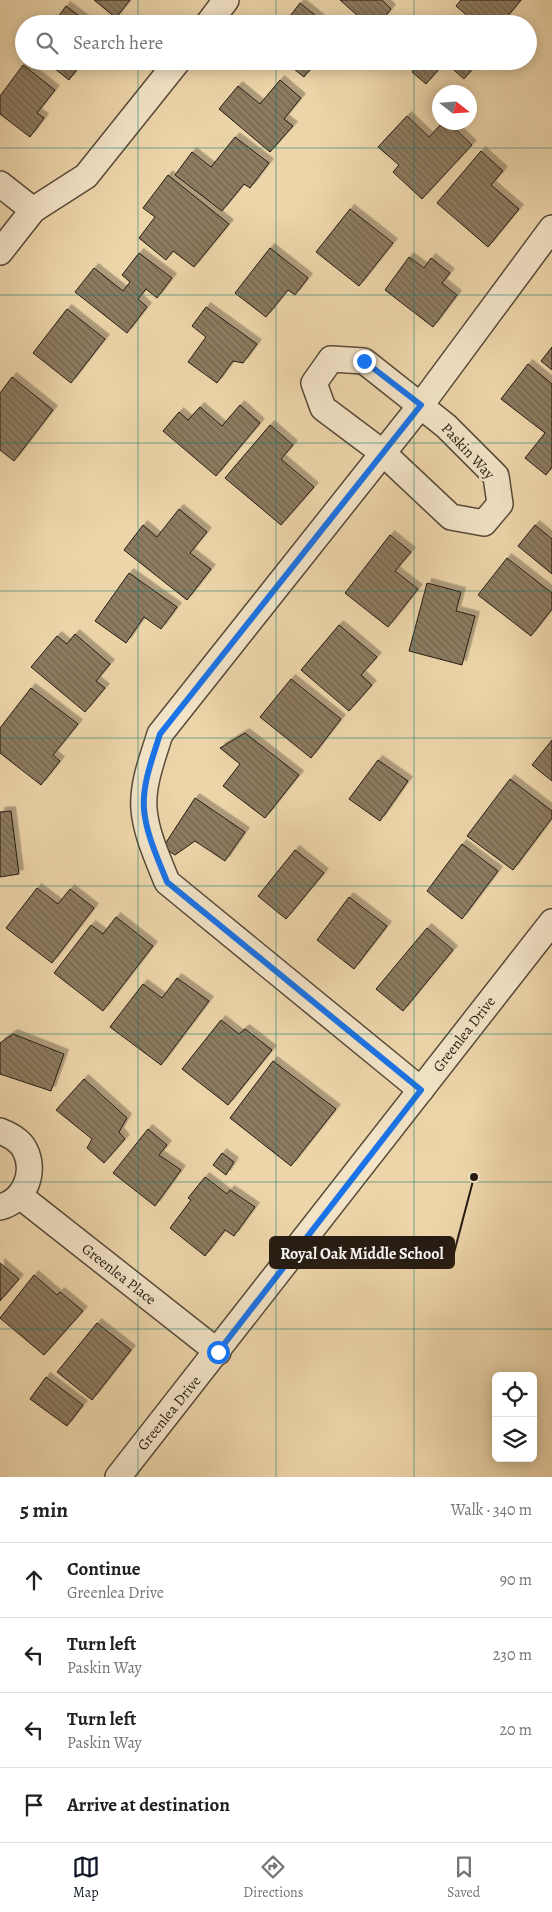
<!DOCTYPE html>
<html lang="en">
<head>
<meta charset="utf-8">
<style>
  body { margin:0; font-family:Alegreya,serif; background:#f6f6f6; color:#202124 }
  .controls { position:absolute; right:15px; bottom:15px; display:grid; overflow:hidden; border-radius:8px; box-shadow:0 2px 12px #0003 }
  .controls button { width:45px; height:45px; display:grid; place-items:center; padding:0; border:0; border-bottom:1px solid #e0e0e0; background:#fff; color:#202124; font:25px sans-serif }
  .compass { position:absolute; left:432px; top:85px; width:45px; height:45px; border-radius:50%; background:#fff; box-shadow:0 2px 12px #0003; rotate:107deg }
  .stop { position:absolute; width:15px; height:15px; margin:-11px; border:4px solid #1a73e8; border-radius:50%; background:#fff }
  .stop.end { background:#1a73e8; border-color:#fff; box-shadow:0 1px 5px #0008 }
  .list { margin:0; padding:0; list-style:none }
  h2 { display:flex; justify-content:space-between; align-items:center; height:65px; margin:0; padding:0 20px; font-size:21px }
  h2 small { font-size:16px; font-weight:400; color:#757577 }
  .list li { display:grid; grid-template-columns:32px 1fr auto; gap:15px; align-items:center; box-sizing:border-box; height:75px; padding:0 20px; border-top:1px solid #e0e0e0 }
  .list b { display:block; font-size:19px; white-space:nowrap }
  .list p { margin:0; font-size:16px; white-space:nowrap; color:#757577 }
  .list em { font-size:16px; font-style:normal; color:#757577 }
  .icon { flex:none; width:28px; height:28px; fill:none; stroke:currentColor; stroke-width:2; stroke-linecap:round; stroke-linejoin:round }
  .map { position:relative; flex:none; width:552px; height:1477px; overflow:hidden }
  .search { position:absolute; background:#fff; box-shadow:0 2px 12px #0003; left:15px; right:15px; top:15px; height:55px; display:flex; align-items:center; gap:12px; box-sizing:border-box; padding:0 18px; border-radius:28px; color:#757577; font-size:19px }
  .sheet { height:365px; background:#fff }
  nav { display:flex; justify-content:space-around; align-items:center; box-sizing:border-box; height:70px; border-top:1px solid #e0e0e0; background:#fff; font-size:14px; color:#757577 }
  nav a { display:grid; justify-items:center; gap:2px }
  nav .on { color:#111827 }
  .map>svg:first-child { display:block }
  .building { fill:url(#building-back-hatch); stroke:#251b12; filter:url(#shadow) }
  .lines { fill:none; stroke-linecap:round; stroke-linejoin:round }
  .minor-casing { stroke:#574a38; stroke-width:28 }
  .minor { stroke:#f3e4c8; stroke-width:25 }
  .route { stroke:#1a73e8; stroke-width:6 }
  .grid { fill:none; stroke:#0f766e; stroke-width:1; stroke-opacity:0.55 }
  .labels { text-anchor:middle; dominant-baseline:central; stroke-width:5; stroke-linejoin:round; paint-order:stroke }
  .street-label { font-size:15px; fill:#251b12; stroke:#f3e4c8 }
  .leader { fill:none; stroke:#251b12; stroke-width:2 }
  .callout-dot { fill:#251b12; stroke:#f3e4c8; stroke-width:2 }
  .callout { fill:#251b12; stroke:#251b12; stroke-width:2 }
  .callout-label { font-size:16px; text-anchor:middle; font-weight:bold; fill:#fff }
</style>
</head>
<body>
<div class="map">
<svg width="552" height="1477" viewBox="0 0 552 1477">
  <defs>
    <pattern id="building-back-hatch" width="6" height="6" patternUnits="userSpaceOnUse" patternTransform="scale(1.25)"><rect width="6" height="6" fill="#8d7c61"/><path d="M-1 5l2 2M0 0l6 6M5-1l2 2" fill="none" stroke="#73654f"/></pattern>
    <filter id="shadow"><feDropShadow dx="4.5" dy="-4.5" stdDeviation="0" flood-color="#0004"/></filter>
  </defs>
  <rect width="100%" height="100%" fill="#edd5aa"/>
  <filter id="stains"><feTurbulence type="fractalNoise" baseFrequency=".004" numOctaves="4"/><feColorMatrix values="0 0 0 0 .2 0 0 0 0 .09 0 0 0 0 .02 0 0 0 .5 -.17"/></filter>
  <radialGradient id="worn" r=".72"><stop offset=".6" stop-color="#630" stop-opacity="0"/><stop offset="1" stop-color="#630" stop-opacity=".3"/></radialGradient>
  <g class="building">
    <path d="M94,0H130L116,18Z"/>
    <path d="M340,0H382L391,9L379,24H367Z"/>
    <path d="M461,0H521L501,24H477L456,6Z"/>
    <path d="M300,3L326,24H284Z"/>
    <path d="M66,6L90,24H53Z"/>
    <path d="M45,61H83L69,80Z"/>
    <path d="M284,61H317L304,77Z"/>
    <path d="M421,61H479L464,79L445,62L426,84L412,72Z"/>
    <path d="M23,65L55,90L37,113L44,118L30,137L0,114V96Z"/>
    <path d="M280,80L301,98L284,119L293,126L270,152L219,109L238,86L260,104Z"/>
    <path d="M407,116L429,137L443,122H448L472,145L422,199L393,172L399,165L378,147Z"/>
    <path d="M235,137L269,163L250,188L244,184L222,211L175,175L192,152L211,167Z"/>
    <path d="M481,151L503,171L491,185L519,209L488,247L437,203Z"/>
    <path d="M168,175L229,224L194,267L173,251L166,260L139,238L155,217L143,208Z"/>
    <path d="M350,209L393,243L359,286L316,252Z"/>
    <path d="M270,248L308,278L295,295L288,290L266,317L235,293Z"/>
    <path d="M139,253L172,278L157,298L146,289L138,299L147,307L127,333L75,292L94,268L123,291L130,282L122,275Z"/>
    <path d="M409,257L424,268L431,258L450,273L442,283L457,295L433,327L385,290Z"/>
    <path d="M206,307L257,344L243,363L233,361L217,383L188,362L206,337L192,326Z"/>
    <path d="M67,309L105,339L71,383L33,353Z"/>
    <path d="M552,347V370L541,361Z"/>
    <path d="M528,364L552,384V467L546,475L525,458L545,433L501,399Z"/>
    <path d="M12,377L53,410L14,461L0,450V393Z"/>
    <path d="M240,405L260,423L216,476L163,431L179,412L188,420L200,407L222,426Z"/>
    <path d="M270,425L293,445L281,459L314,487L281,525L225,478Z"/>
    <path d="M179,509L207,532L190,553L211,569L187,600L124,550L143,525L157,537Z"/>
    <path d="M535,525L552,539V574L518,546Z"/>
    <path d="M390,535L411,552L395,571L418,589L388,627L345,593Z"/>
    <path d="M507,558L552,593V609L531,636L478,595Z"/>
    <path d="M129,573L177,607L161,629L144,617L126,643L95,621Z"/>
    <path d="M427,583L461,592L456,611L475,616L462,665L409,651Z"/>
    <path d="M339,625L377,657L361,675L372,685L349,711L301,670Z"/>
    <path d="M75,634L110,664L96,681L105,688L85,712L31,667L57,636L67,644Z"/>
    <path d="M291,679L341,719L311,758L260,717Z"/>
    <path d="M31,688L78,724L53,755L60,761L41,785L0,753V728Z"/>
    <path d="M245,733L299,775L265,818L223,786L240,764L220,748Z"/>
    <path d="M552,740V781L532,765Z"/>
    <path d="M378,760L408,781L380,821L349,799Z"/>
    <path d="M510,779L552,811V818L513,870L467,836Z"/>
    <path d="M195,798L245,832L225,861L195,841L175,855L163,847Z"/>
    <path d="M11,811L19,874L0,877V812Z"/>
    <path d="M462,844L498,871L462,919L427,891Z"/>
    <path d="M295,850L324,873L286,919L258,896Z"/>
    <path d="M37,888L58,904L70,889L94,908L52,963L6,928Z"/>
    <path d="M349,897L387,926L354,969L317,940Z"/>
    <path d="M116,917L153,946L103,1011L54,973L91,925L103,934Z"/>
    <path d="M427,928L453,950L403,1011L376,989Z"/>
    <path d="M177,978L209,1001L161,1065L110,1027L143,984L162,998Z"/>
    <path d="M221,1020L239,1034L245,1029L272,1050L228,1105L182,1069Z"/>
    <path d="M13,1034L64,1054L51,1091L0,1074V1043Z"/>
    <path d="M273,1061L336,1109L291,1166L230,1118Z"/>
    <path d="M84,1079L127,1118L119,1132L125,1139L104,1163L87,1148L92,1139L56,1110Z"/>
    <path d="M148,1129L167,1145L159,1155L181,1170L155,1206L113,1173Z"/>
    <path d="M222,1153L234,1162L226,1175L213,1165Z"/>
    <path d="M205,1177L227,1194L230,1190L255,1207L234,1236L225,1230L205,1256L170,1228L191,1200L188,1198Z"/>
    <path d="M0,1263L19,1279L0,1301Z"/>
    <path d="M34,1275L57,1295L60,1292L83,1311L44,1355L0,1318Z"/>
    <path d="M97,1323L131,1350L92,1400L57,1372Z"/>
    <path d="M46,1377L83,1405L67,1426L30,1399Z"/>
  </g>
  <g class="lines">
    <g class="minor-casing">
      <g id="minor">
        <path d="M208,24L226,0"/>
        <path d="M0,184L33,210"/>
        <path d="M0,252L33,210L86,176L178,61"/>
        <path d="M331,359L364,361L446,426L496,476L500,504L484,523L451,517L383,453L323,408L314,383Z"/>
        <path d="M421,1090L167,882C158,859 146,834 144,809C142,784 153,757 160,734L421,405L552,228"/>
        <path d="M0,1131C10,1135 20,1140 25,1150C36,1172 25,1201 0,1207"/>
        <path d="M20,1196L218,1352"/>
        <path d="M118,1477L552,922"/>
      </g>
    </g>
    <use href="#minor" class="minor"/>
  </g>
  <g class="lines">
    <path class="route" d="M218,1352L421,1090L167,882C158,859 146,834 144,809C142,784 153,757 160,734L421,405L364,361"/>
  </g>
  <path class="grid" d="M138,0V24M276,0V24M414,0V24M138,61V1477M276,61V1477M414,61V1477M0,148H552M0,295H552M0,443H552M0,591H552M0,738H552M0,886H552M0,1034H552M0,1182H552M0,1329H552"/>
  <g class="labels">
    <g class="street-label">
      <text transform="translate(468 451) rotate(47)">Paskin Way</text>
      <text transform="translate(464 1034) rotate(-52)">Greenlea Drive</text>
      <text transform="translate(119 1274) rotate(38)">Greenlea Place</text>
      <text transform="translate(169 1413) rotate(-51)">Greenlea Drive</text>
    </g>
  </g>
  <path class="leader" d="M474 1177L454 1253"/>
  <circle class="callout-dot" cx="474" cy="1177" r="5"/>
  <rect class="callout" x="270" y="1237" width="184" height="31" rx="5"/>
  <g class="callout-label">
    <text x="362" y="1259">Royal Oak Middle School</text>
  </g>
  <rect width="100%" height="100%" filter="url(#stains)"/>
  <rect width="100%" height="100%" fill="url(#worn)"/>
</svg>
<div class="controls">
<button><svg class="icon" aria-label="locate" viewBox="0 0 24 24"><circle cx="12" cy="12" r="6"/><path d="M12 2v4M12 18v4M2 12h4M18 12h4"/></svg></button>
<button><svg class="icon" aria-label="layers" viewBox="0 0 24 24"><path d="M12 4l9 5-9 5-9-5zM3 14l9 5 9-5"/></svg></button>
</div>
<svg class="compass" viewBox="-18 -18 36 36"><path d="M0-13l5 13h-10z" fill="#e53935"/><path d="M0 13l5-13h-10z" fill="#757577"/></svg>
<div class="stop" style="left:218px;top:1352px"></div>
<div class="stop end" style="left:364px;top:361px"></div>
<div class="search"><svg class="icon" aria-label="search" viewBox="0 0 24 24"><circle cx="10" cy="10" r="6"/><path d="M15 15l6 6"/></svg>Search here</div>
</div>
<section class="sheet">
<h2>5 min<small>Walk · 340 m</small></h2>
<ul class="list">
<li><svg class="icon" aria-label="ahead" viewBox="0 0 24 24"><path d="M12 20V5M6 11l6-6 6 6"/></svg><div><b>Continue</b><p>Greenlea Drive</p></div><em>90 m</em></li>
<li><svg class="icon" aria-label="left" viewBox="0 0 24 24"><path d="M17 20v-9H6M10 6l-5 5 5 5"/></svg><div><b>Turn left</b><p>Paskin Way</p></div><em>230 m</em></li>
<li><svg class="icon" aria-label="left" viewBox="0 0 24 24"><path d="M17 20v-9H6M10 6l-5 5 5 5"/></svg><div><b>Turn left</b><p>Paskin Way</p></div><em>20 m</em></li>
<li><svg class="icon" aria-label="arrive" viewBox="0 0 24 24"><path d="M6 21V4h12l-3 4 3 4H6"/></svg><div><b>Arrive at destination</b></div></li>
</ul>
</section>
<nav>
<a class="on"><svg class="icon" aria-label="map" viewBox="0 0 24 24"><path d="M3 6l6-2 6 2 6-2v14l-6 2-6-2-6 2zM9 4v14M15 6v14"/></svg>Map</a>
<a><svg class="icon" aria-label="directions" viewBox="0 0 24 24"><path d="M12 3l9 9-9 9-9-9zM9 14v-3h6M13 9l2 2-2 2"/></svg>Directions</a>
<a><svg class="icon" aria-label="saved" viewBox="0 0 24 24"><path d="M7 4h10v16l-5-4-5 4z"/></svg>Saved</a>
</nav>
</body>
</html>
